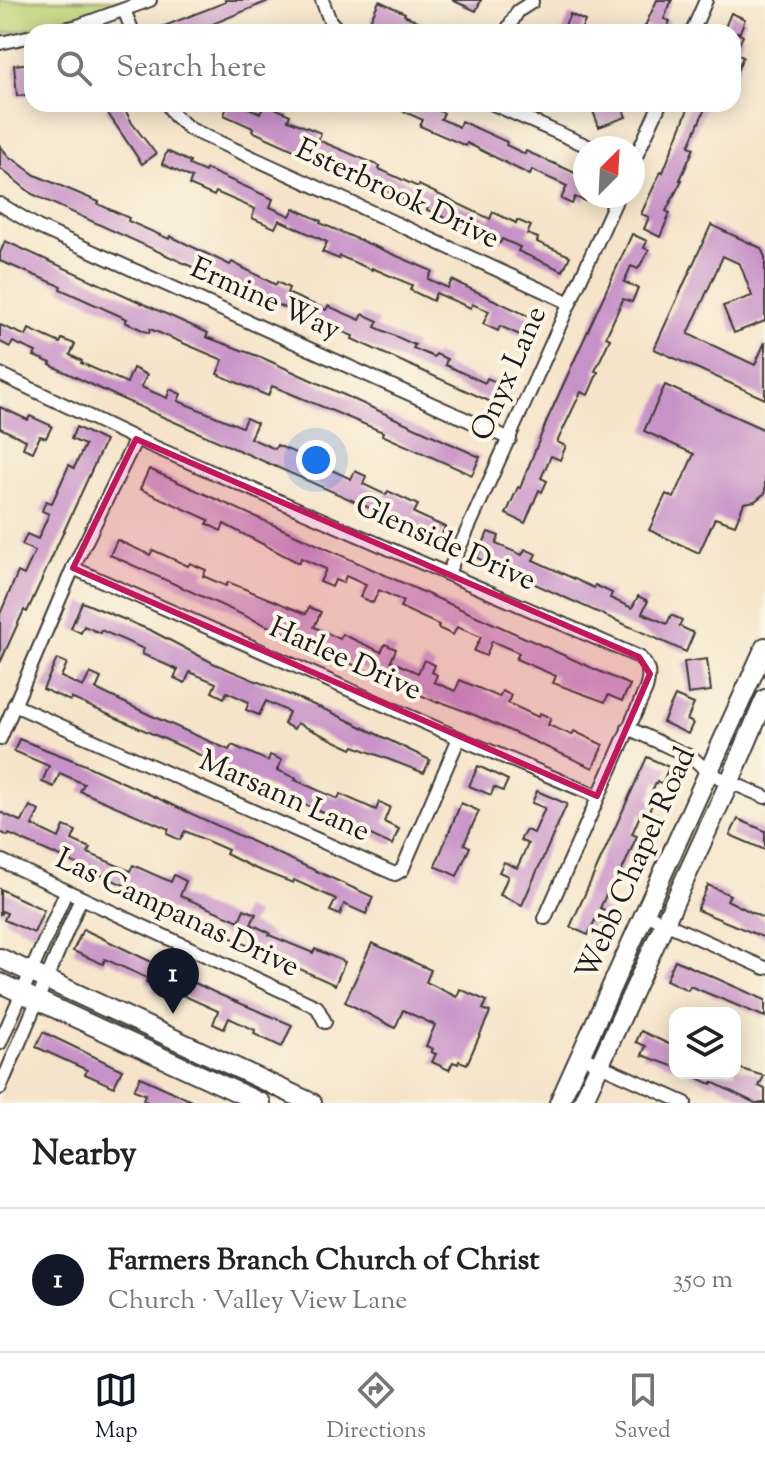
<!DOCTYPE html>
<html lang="en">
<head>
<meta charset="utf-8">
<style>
  body { margin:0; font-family:"Sorts Mill Goudy",serif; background:#f2f2f2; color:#222 }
  .controls { position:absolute; right:24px; bottom:24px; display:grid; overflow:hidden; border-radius:16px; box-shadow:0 4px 20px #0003 }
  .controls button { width:72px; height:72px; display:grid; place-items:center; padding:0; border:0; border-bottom:2px solid #e0e0e0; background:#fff; color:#222; font:40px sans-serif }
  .compass { position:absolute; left:573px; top:136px; width:72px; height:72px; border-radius:50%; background:#fff; box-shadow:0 4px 20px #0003; rotate:24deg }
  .you { position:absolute; left:316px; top:460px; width:28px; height:28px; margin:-20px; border:6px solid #fff; border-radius:50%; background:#1a73e8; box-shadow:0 0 0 12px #1a73e833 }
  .badge { display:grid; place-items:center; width:52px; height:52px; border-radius:50%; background:#111827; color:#fff; font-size:26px; font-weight:700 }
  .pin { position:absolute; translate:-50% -66px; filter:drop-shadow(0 2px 4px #0008) }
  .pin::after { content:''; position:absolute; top:42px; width:28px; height:24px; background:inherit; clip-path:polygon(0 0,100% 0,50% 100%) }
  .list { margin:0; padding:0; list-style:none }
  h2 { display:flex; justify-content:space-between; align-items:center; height:104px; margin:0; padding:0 32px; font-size:34px }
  h2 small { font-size:26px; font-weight:400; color:#767676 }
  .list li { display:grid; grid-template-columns:52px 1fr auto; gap:24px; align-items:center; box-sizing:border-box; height:144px; padding:0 32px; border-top:2px solid #e0e0e0 }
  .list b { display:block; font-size:30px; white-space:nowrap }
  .list p { margin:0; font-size:26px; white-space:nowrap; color:#767676 }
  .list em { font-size:26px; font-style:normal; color:#767676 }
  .icon { flex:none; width:44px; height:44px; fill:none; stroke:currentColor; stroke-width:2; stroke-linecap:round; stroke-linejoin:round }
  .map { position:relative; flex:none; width:765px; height:1103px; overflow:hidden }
  .search { position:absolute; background:#fff; box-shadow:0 4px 20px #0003; left:24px; right:24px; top:24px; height:88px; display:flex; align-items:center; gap:20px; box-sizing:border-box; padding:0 28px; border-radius:24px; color:#767676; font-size:30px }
  .sheet { height:248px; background:#fff }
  nav { display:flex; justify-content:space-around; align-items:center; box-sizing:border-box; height:112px; border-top:2px solid #e0e0e0; background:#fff; font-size:22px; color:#767676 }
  nav a { display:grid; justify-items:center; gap:4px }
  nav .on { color:#111827 }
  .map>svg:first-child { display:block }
  .green { fill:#bdd276; stroke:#6c7749; stroke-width:2 }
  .building { fill:#c792c7 }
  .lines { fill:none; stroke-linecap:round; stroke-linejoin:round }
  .street-casing { stroke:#3d3a36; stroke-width:16 }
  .secondary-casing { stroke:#3d3a36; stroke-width:22 }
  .street { stroke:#fff; stroke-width:12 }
  .secondary { stroke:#fff; stroke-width:18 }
  .marked { fill:#c2185b; fill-opacity:0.2; stroke:#c2185b; stroke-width:6; stroke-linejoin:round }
  .labels { text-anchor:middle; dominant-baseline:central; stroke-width:8; stroke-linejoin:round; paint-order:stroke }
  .street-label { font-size:30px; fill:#1c1c1c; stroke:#fcf5e5 }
</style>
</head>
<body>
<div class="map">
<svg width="765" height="1103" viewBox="0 0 765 1103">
  <rect width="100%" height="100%" fill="#fcf5e5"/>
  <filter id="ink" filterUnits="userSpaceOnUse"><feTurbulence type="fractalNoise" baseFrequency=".0125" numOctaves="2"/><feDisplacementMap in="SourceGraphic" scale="16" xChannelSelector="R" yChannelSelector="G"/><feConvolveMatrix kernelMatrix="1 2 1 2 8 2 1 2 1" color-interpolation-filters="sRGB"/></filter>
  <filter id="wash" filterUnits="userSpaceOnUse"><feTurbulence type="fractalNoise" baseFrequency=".006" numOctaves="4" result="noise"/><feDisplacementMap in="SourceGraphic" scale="32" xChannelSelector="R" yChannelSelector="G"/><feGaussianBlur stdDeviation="1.8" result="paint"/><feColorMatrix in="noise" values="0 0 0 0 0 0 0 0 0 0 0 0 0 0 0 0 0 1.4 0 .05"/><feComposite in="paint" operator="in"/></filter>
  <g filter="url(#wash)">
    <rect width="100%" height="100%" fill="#f5e4c9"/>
    <path class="green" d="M0,0H125L69,21L0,34Z"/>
    <g id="blocks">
      <g class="building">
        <path d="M225,0H271L193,32H149L226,2Z"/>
        <path d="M452,0H481L476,11Z"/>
        <path d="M657,0H672L664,19L670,21L665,32L645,26Z"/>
        <path d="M379,1L405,13L404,15L442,32H393L370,21Z"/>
        <path d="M731,13L745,19L740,32H736L743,36L735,53L743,57L733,79V32H723Z"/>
        <path d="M570,14L585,21L580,32H562Z"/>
        <path d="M32,63V94L17,96L14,65Z"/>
        <path d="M115,104H122L132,123L156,154L142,164L105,109Z"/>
        <path d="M228,104H240L260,113L266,104L290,115L288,120L321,133L318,140L380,166L379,169L418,187L419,185L490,219L493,212L516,223L517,220L531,226L527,234L538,238L537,242L570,256L563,271L518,251L520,247L502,239L500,243L427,210L428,206L407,197L405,200L379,188L380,186L343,169L342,172L252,131L253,128L224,115Z"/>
        <path d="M387,104H424L444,113L441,119L459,127L461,121L507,142L506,145L525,154L526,151L571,171L585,178V201L575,197L572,204L561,199L567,186L532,170L530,175L467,143L466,146L420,126L423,120Z"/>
        <path d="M612,104H621L626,117L599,127L593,111Z"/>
        <path d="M690,104H707L689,146L694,148L680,180H682L666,211L670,213L660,237L644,229L649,217L641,214L661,171L663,172Z"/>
        <path d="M0,146L11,159L12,158L35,175L99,202L98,204L129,218L128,221L169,239L170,236L230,265L232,262L276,285L277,282L289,288L287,293L326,310L328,306L360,320L363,314L378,321L375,327L415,345L413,348L434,357L436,354L447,359L445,365L485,383L487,378L512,389L504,408L352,339L353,336L254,295L32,194L0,168Z"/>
        <path d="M167,151L190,162L189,165L205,172L206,169L273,199L270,207L290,216L294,208L321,221L320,223L432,271L428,279L448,288L452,280L541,322L533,341L500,326L498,331L483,324L489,311L472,304L471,308L436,293L433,301L410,290L412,285L372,268V270L340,256L339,259L322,252L327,242L279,220L275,228L252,218L255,209L216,192L214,196L189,185L192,178L162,164Z"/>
        <path d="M711,225L761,248L765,257V321L734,333L723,306L752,296L740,264L723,256L688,334L755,365L765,342V399L654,349Z"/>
        <path d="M632,234L647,241L644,248L649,250L638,269L631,266L624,282L638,288L632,302L623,299L606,337L610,339L595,371L598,372L588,395L581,392L557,442L566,446L560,460L551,456L541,478L547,481L542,492L539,490L525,523L506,514L518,487L520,488L548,418Z"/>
        <path d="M5,241L208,333L206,337L263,358L480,457L472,475L382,435L383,432L282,390L272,386L268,396L217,374L223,360L150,329L149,333L125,322L127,319L60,289L61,286L0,261V253Z"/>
        <path d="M0,325L26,336L29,329L60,343L62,339L75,344L70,355L82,361L81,363L127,383L133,368L147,375L141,387L167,398L170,389L181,394L178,401L242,427L246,418L257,423L250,438L275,449L277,445L314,461L317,455L328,460L325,467L351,479L355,471L366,476L363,484L386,495L388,491L418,505L414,513L445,527L440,539L120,398L50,365L51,363L34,356L36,352L13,342L10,347L0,342Z"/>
        <path d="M665,385L765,430V493L755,501L744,503L735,525L715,518L699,553L649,530L666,494L674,498L694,454L644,431Z"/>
        <path d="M0,407L28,420L30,416L52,426L46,438L40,436L33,452L23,448L26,440L0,428Z"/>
        <path d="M76,427L105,441L27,612L24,610L0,663V614L18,572L24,575L35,551L22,545L27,534L38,539L49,514L42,511L46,501L52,503L69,465L74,468L85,445L71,439Z"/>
        <path d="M149,469L630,685L622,701L608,695L605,702L553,683L556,676L516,659L519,653L492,641L486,656L474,651L481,637L457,627L453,635L438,628L439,625L400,607L403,601L379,590L373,603L360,597L366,585L346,576L343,583L335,580L332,587L320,582L326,569L301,558L299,563L224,524L221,531L207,524L209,520L140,489Z"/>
        <path d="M488,532L499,536L496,544L522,555L525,549L536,554L533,560L594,588L595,585L612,593L610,598L632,608L638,596L648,601L642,613L667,624L671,615L682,620L679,626L694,633L686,652L477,558Z"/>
        <path d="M117,540L150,555L153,550L188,566L190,563L206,570L203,576L226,586L228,582L306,614L309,607L321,612L314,627L340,639L342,634L381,652L385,644L396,649L391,661L418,673L424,660L435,665L432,672L437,675L434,682L455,691L460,680L499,697L502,691L511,695L508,703L538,717L540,713L551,718L548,725L572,735L574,731L603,745L593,768L477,716L439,701L438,703L110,555Z"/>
        <path d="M82,602L152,631L215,664L333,713L397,744L430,760L424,773L354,746L352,749L297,723L294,729L284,724L289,712L266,701L259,715L246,710L249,702L227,692L224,698L212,692L216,683L190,672L185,683L174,678L178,670L142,654L144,649L101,630L100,633L84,626L81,633L71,628Z"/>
        <path d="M57,659L67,663L61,677L83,687L90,673L101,678L96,689L150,715L229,750L232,745L268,761L270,755L282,760L277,770L296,778L295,780L338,799L340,794L376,810L379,802L390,807L384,822L399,829L392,845L185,748L71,698L70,701L43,689Z"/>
        <path d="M707,659L711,691L688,694L684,662Z"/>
        <path d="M675,696L694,704L687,720L693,723L688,734L663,722Z"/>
        <path d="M19,739L83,764L373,897L366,914L344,904L340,915L330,911L336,899L294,880L293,883L254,868L226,854L228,850L185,831L180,840L167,834L169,829L80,791L84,784L60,773L54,787L42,782L49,766L14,751Z"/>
        <path d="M647,757L669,767L662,784L657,781L649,798L654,800L647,816L641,813L632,834L637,836L620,875L616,886L611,884L600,908L611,913L606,925L595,920L588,935L570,927Z"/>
        <path d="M478,766L508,780L503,791L494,787L491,795L469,786Z"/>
        <path d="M537,791L567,804L522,905L500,895L508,876L499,872L504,862L517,868L528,844L520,840L526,830L534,833L545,808L532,803Z"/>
        <path d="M461,803L479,811L464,844L470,847L457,876L435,866Z"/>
        <path d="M30,806L39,811L32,825L59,838L64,826L76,831L72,840L90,848L88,853L130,871L133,865L171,882L174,875L186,881L180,896L239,921L244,909L256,914L251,924L270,933L269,935L313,953L315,949L345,962L335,985L161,906L123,887L124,885L9,834L8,836L0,832V812L22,822Z"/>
        <path d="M738,819L765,831V850L730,835Z"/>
        <path d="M708,885L730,895L727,900L765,919V938L697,910Z"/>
        <path d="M0,889L44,910L34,933L4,920L7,913L2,911L0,915Z"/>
        <path d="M83,929L218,994L292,1025L282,1047L254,1034L255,1030L229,1018L224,1029L213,1024L218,1011L176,992L172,1003L152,990L154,986L146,982L147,978L105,959L103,964L73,951Z"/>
        <path d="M372,943L431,970L426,982L457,997L460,989L487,1001L483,1009L490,1012L467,1064L459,1061L458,1064L453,1062L449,1070L432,1062L436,1054L431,1052L433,1049L426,1046L435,1025L403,1010L395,1028L345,1002Z"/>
        <path d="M675,960L765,1000V1017L690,986L688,990L666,980Z"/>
        <path d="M641,1031L675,1047V1067L642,1055L646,1046L636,1042Z"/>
        <path d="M43,1032L122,1070L114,1087L85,1074L87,1070L36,1047Z"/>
        <path d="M735,1067L764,1076L759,1086L765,1089V1103H755L712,1082L711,1084L687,1073H735Z"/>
        <path d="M140,1077L171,1091L195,1103H149L143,1100L145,1094L134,1090Z"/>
      </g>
    </g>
  </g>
  <g filter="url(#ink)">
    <use href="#blocks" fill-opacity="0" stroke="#3d3a36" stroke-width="2"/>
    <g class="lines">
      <g class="street-casing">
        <g id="street">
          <path d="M322,0L330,21L340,32"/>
          <path d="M124,10L133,32"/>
          <path d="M50,32L78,26L150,0"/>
          <path d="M506,32L518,11L532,2"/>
          <path d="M692,32L706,0"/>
          <path d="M0,43L32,36"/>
          <path d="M167,104L175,116L190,129L570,303"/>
          <path d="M493,104L592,148"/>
          <path d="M633,163L660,104"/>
          <path d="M0,204L38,227L510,439"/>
          <path d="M0,374L136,439L639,657C650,668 650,674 646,689L545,918"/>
          <path d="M73,568L459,738L597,796"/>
          <path d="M448,573L618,196"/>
          <path d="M14,705L395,874L402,870L459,738"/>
          <path d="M628,728L693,758L709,773L765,797"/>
          <path d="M0,739L73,568L136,439"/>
          <path d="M0,860L317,1007L325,1022"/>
          <path d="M645,914L765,968"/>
          <path d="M0,1043L66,892"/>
          <path d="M580,1056L685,1103"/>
          <path d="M0,1088L81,898"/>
        </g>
      </g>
      <g class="secondary-casing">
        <g id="secondary">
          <path d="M0,958L312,1103"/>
          <path d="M0,983L261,1103"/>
          <path d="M559,1103L765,647"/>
          <path d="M582,1103L730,781L765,699"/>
        </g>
      </g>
      <use href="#street" class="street"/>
      <use href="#secondary" class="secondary"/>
    </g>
  </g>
  <path class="marked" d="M136,439L639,657L650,674L597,796L73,568Z"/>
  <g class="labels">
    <g class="street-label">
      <text transform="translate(397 195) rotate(25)">Esterbrook Drive</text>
      <text transform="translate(265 300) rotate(24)">Ermine Way</text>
      <text transform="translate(510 374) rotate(-66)">Onyx Lane</text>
      <text transform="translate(445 544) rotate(24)">Glenside Drive</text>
      <text transform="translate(345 660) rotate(24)">Harlee Drive</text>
      <text transform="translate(284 797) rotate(24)">Marsann Lane</text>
      <text transform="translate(637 864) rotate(-66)">Webb Chapel Road</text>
      <text transform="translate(177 914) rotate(25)">Las Campanas Drive</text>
    </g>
  </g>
</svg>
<div class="controls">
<button><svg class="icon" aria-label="layers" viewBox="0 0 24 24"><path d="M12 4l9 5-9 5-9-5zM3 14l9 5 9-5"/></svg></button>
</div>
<svg class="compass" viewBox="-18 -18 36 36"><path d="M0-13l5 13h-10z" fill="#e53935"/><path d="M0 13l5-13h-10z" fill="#767676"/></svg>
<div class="you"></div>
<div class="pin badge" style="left:173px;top:1014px">1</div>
<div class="search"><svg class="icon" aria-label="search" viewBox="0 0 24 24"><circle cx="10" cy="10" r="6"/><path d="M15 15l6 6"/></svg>Search here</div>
</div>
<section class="sheet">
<h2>Nearby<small></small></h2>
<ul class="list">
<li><span class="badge">1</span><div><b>Farmers Branch Church of Christ</b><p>Church · Valley View Lane</p></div><em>350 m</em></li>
</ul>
</section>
<nav>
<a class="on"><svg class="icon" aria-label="map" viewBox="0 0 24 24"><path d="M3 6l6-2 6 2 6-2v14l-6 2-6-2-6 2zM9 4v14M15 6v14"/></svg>Map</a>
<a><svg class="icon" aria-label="directions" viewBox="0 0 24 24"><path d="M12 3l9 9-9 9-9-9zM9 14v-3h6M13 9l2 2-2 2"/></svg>Directions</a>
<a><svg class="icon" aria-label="saved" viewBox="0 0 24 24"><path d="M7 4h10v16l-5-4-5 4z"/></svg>Saved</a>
</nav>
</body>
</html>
